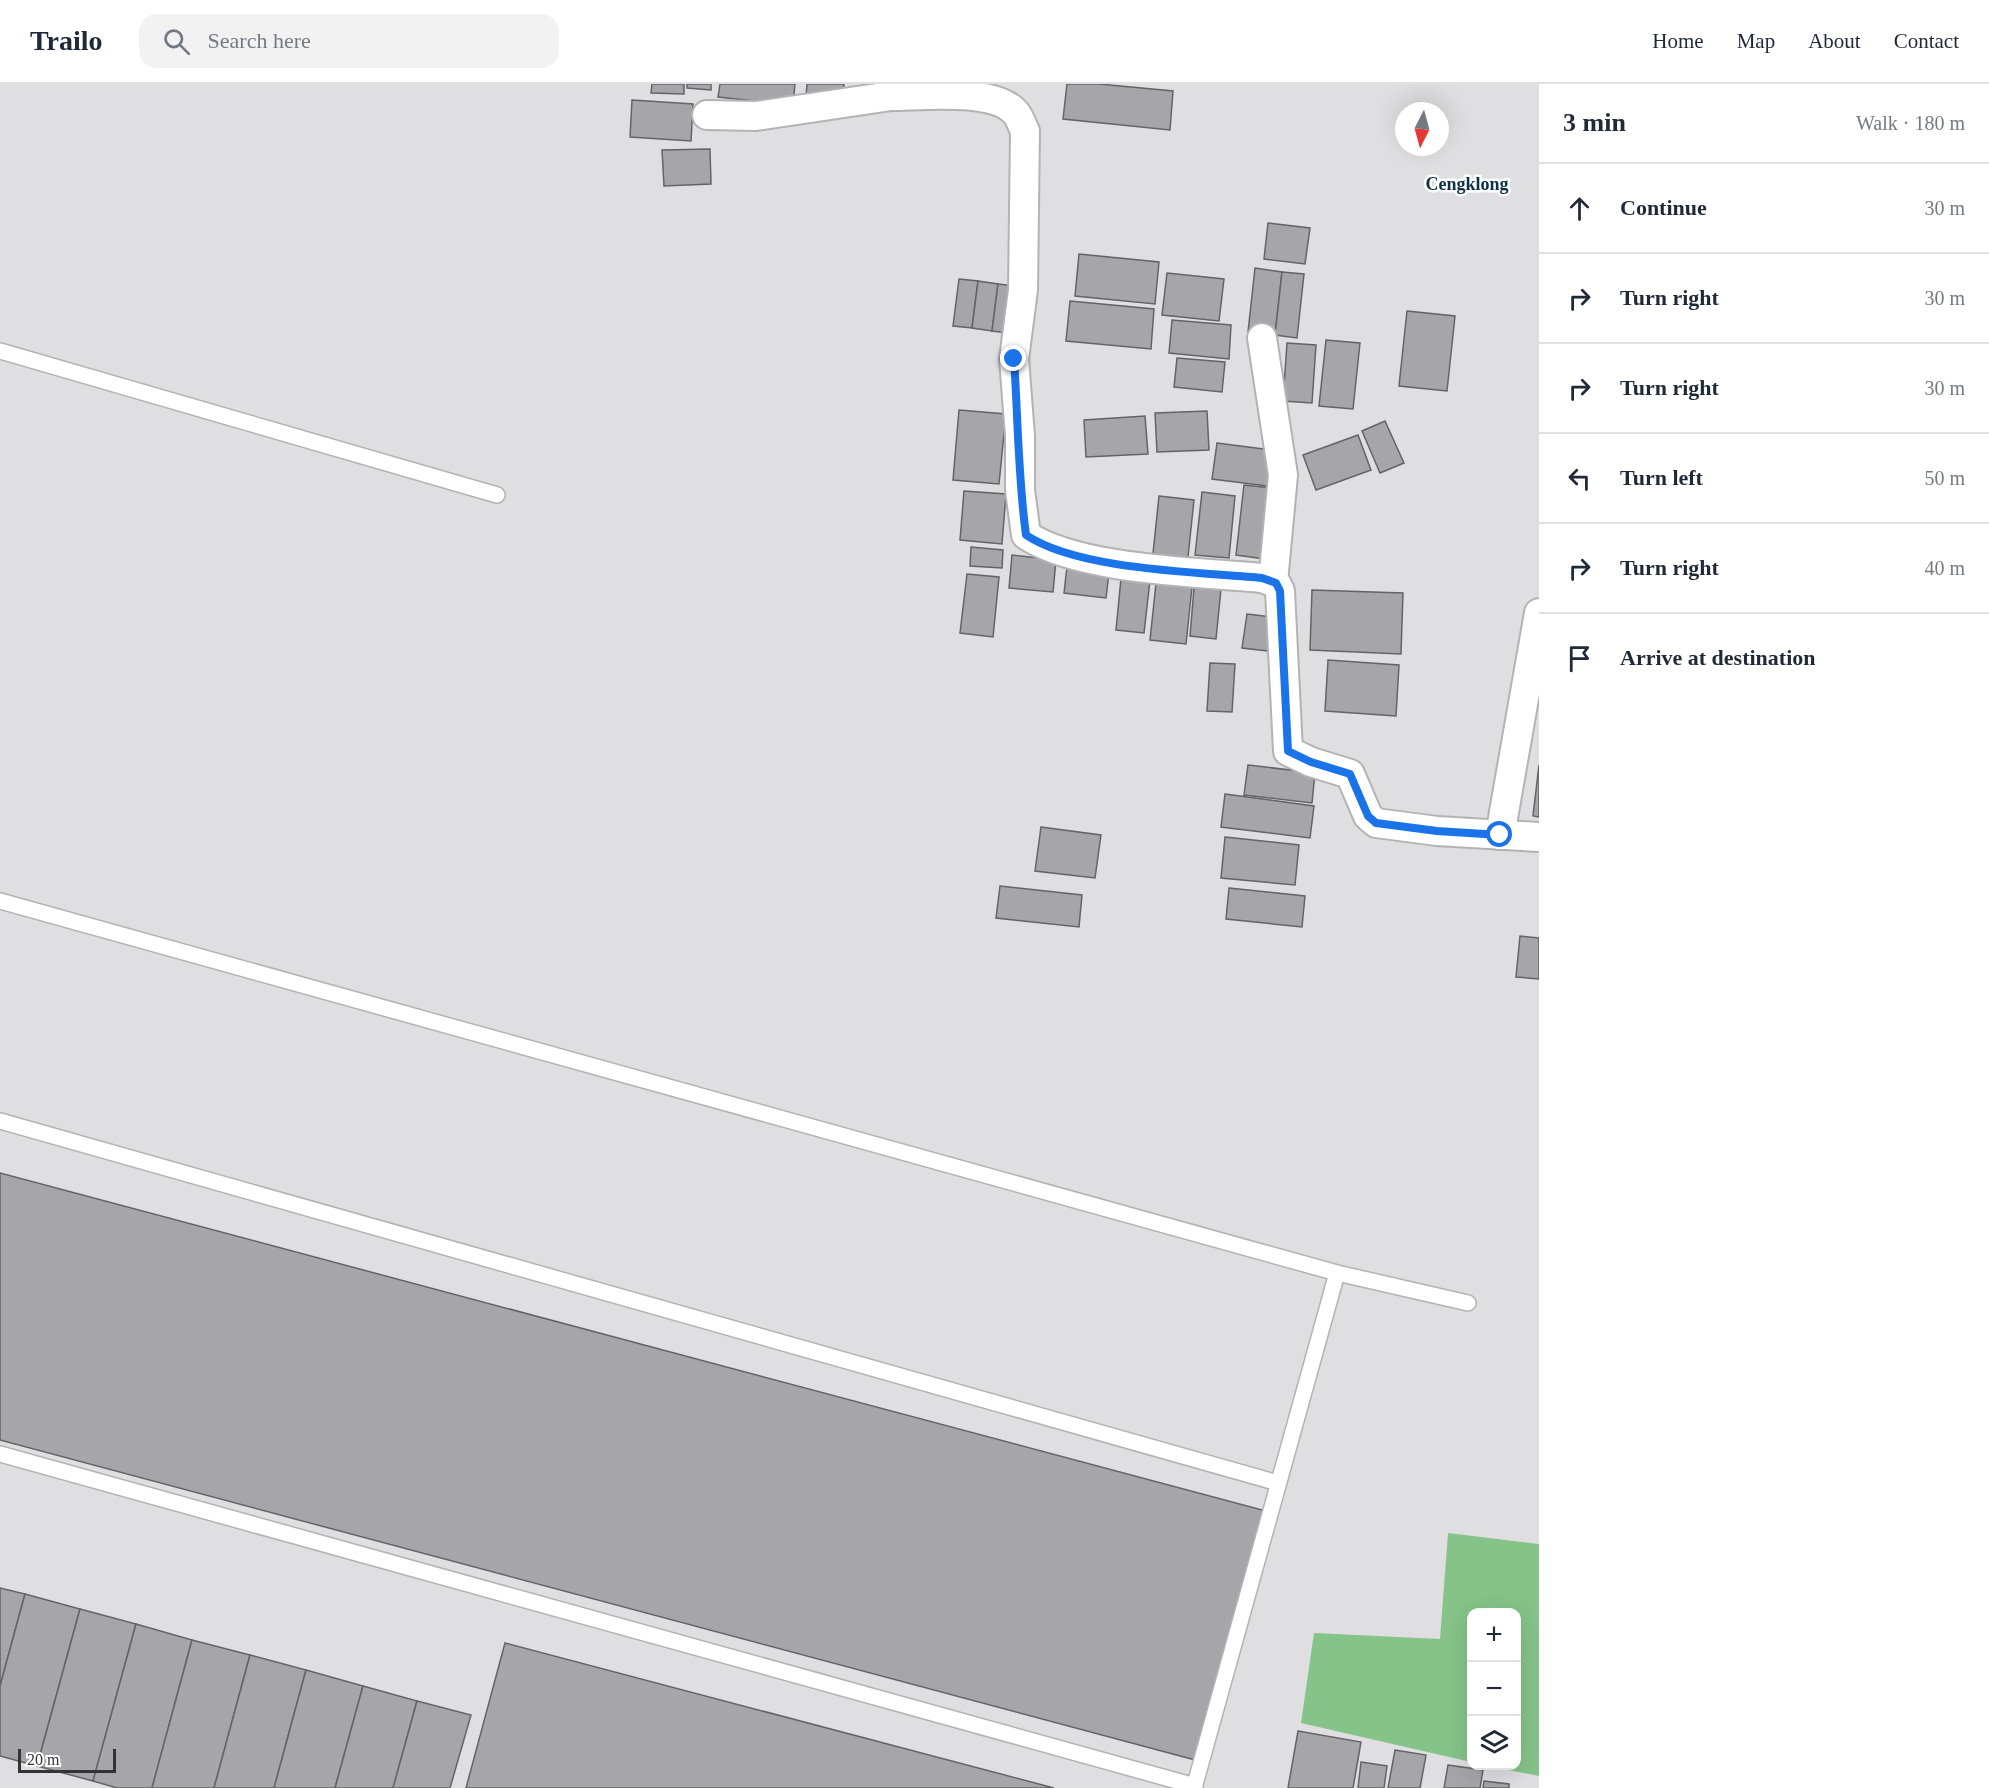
<!DOCTYPE html>
<html lang="en">
<head>
<meta charset="utf-8">
<style>
  body { margin:0; font-family:"Times New Roman",serif; background:#f2f2f3; color:#1f2937 }
  .controls { position:absolute; right:18px; bottom:18px; display:grid; overflow:hidden; border-radius:12px; box-shadow:0 6px 24px #0002 }
  .controls button { width:54px; height:54px; display:grid; place-items:center; padding:0; border:0; border-bottom:2px solid #e0e1e3; background:#fff; color:#1f2937; font:30px sans-serif }
  .compass { position:absolute; left:1395px; top:18px; width:54px; height:54px; border-radius:50%; background:#fff; box-shadow:0 6px 24px #0002; rotate:186deg }
  .scale { position:absolute; left:18px; bottom:15px; width:98px; box-sizing:border-box; padding-left:6px; border:3px solid #343335; border-top:0; font-size:16px; line-height:21px; white-space:nowrap; color:#343335; -webkit-text-stroke:4px #fff; paint-order:stroke }
  .stop { position:absolute; width:18px; height:18px; margin:-14px; border:4px solid #1a73e8; border-radius:50%; background:#fff }
  .stop.end { background:#1a73e8; border-color:#fff; box-shadow:0 2px 6px #0008 }
  .list { margin:0; padding:0; list-style:none }
  h2 { display:flex; justify-content:space-between; align-items:center; height:78px; margin:0; padding:0 24px; font-size:26px }
  h2 small { font-size:20px; font-weight:400; color:#747a83 }
  .list li { display:grid; grid-template-columns:39px 1fr auto; gap:18px; align-items:center; box-sizing:border-box; height:90px; padding:0 24px; border-top:2px solid #e0e1e3 }
  .list b { display:block; font-size:22px; white-space:nowrap }
  .list em { font-size:20px; font-style:normal; color:#747a83 }
  .icon { flex:none; width:33px; height:33px; fill:none; stroke:currentColor; stroke-width:2; stroke-linecap:round; stroke-linejoin:round }
  .map { position:relative; flex:none; width:1539px; height:1704px; overflow:hidden }
  header { display:flex; align-items:center; gap:36px; box-sizing:border-box; height:84px; padding:0 30px; background:#fff; border-bottom:2px solid #e0e1e3 }
  header strong { font-size:28px }
  nav { display:flex; gap:33px; margin-inline-start:auto; font-size:21px }
  .search { width:420px; height:54px; background:#f2f2f3; display:flex; align-items:center; gap:15px; box-sizing:border-box; padding:0 21px; border-radius:18px; color:#747a83; font-size:22px }
  main { display:flex }
  aside { flex:1; background:#fff }
  .map>svg:first-child { display:block }
  .green { fill:#85c388 }
  .building { fill:#a6a6aa; stroke:#646467; stroke-width:1.5 }
  .lines { fill:none; stroke-linecap:round; stroke-linejoin:round }
  .service-casing { stroke:#b3b2b6; stroke-width:18 }
  .minor-casing { stroke:#b3b2b6; stroke-width:32 }
  .service { stroke:#fff; stroke-width:15 }
  .minor { stroke:#fff; stroke-width:28 }
  .route { stroke:#1a73e8; stroke-width:8 }
  .labels { text-anchor:middle; dominant-baseline:central; stroke-width:5; stroke-linejoin:round; paint-order:stroke }
  .quarter-label { font-size:18px; font-weight:bold; fill:#0b2f48; stroke:#fff }
</style>
</head>
<body>
<header>
<strong>Trailo</strong>
<div class="search"><svg class="icon" aria-label="search" viewBox="0 0 24 24"><circle cx="10" cy="10" r="6"/><path d="M15 15l6 6"/></svg>Search here</div>
<nav><a>Home</a><a>Map</a><a>About</a><a>Contact</a></nav>
</header>
<main>
<div class="map">
<svg width="1539" height="1704" viewBox="0 0 1539 1704">
  <rect width="100%" height="100%" fill="#dfdfe2"/>
  <path class="green" d="M1448,1449L1539,1460V1692L1487,1682H1516V1528H1472L1471,1678L1301,1639L1314,1549L1440,1555Z"/>
  <g class="building">
    <path d="M652,0H684V10L651,9Z"/>
    <path d="M687,0H711V6L687,4Z"/>
    <path d="M720,0H795L793,21L718,13Z"/>
    <path d="M807,0H844L842,15L806,12Z"/>
    <path d="M1067,0H1099L1173,7L1170,46L1063,35Z"/>
    <path d="M632,16L693,20L691,57L630,53Z"/>
    <path d="M710,65L711,100L664,102L662,66Z"/>
    <path d="M1268,139L1310,144L1305,180L1264,175Z"/>
    <path d="M1079,170L1159,178L1155,220L1075,212Z"/>
    <path d="M1255,184L1282,188L1275,251L1248,248Z"/>
    <path d="M1282,188L1304,190L1297,254L1275,251Z"/>
    <path d="M1167,189L1224,195L1219,237L1162,231Z"/>
    <path d="M959,195L978,197L972,244L953,242Z"/>
    <path d="M978,197L998,200L992,247L972,244Z"/>
    <path d="M998,200L1014,202L1008,249L992,247Z"/>
    <path d="M1070,217L1154,225L1151,265L1066,257Z"/>
    <path d="M1407,227L1455,232L1447,307L1399,302Z"/>
    <path d="M1172,236L1231,241L1229,275L1169,269Z"/>
    <path d="M1326,256L1360,259L1353,325L1319,322Z"/>
    <path d="M1287,259L1316,261L1312,319L1283,317Z"/>
    <path d="M1177,274L1225,278L1222,308L1174,303Z"/>
    <path d="M959,326L1006,330L999,400L953,396Z"/>
    <path d="M1207,327L1209,366L1157,368L1155,329Z"/>
    <path d="M1145,332L1148,370L1086,373L1084,336Z"/>
    <path d="M1385,337L1404,379L1380,389L1362,347Z"/>
    <path d="M1358,351L1371,386L1316,406L1303,371Z"/>
    <path d="M1217,359L1271,366L1267,402L1212,395Z"/>
    <path d="M1244,401L1281,405L1272,476L1236,471Z"/>
    <path d="M964,407L1006,410L1002,460L960,456Z"/>
    <path d="M1202,408L1235,412L1229,474L1195,471Z"/>
    <path d="M1159,412L1194,416L1187,482L1152,479Z"/>
    <path d="M971,463L1003,466L1002,484L970,482Z"/>
    <path d="M1012,471L1056,476L1053,508L1009,504Z"/>
    <path d="M1068,474L1110,480L1106,514L1064,509Z"/>
    <path d="M1122,484L1151,487L1144,549L1116,546Z"/>
    <path d="M967,490L999,493L993,553L960,549Z"/>
    <path d="M1157,490L1193,494L1186,560L1150,556Z"/>
    <path d="M1195,492L1222,495L1216,555L1190,552Z"/>
    <path d="M1312,506L1403,509L1401,570L1310,566Z"/>
    <path d="M1247,530L1281,534L1277,568L1242,564Z"/>
    <path d="M1328,576L1399,581L1396,632L1325,627Z"/>
    <path d="M1210,579L1235,580L1232,628L1207,627Z"/>
    <path d="M1248,681L1315,689L1312,719L1244,711Z"/>
    <path d="M1539,681V733L1533,732Z"/>
    <path d="M1225,710L1314,722L1310,754L1221,743Z"/>
    <path d="M1041,743L1101,751L1095,794L1035,787Z"/>
    <path d="M1225,753L1299,761L1295,801L1221,794Z"/>
    <path d="M1000,802L1082,811L1079,843L996,834Z"/>
    <path d="M1229,804L1305,812L1302,843L1226,835Z"/>
    <path d="M1520,852L1539,854V895L1516,893Z"/>
    <path d="M0,1089L1266,1427L1199,1677L0,1356Z"/>
    <path d="M0,1504L25,1510L0,1602Z"/>
    <path d="M25,1510L80,1525L37,1682L0,1672V1602Z"/>
    <path d="M80,1525L136,1540L93,1697L37,1682Z"/>
    <path d="M136,1540L192,1556L152,1704H117L93,1697Z"/>
    <path d="M192,1556L250,1571L214,1704H152Z"/>
    <path d="M505,1559L1054,1704H466Z"/>
    <path d="M250,1571L306,1586L274,1704H214Z"/>
    <path d="M306,1586L363,1602L335,1704H274Z"/>
    <path d="M363,1602L417,1617L393,1704H335Z"/>
    <path d="M417,1617L471,1631L450,1704H393Z"/>
    <path d="M1298,1647L1361,1658L1353,1704H1288Z"/>
    <path d="M1395,1666L1426,1671L1420,1704H1388Z"/>
    <path d="M1361,1678L1387,1682L1384,1704H1358Z"/>
    <path d="M1448,1681L1483,1686L1480,1704H1444Z"/>
    <path d="M1484,1697L1509,1700V1704H1483Z"/>
  </g>
  <g class="lines">
    <g class="service-casing">
      <g id="service">
        <path d="M0,267L497,411"/>
        <path d="M0,817L1337,1189L1468,1219"/>
        <path d="M0,1037L1278,1399"/>
        <path d="M0,1370L1195,1702"/>
        <path d="M1194,1704L1337,1189"/>
      </g>
    </g>
    <g class="minor-casing">
      <g id="minor">
        <path d="M891,0V12C922,12 991,4 1014,27C1019,31 1022,41 1025,47L1023,206L1014,275L1020,352V406L1026,451C1078,486 1197,488 1262,494L1276,499L1280,507L1288,667L1311,678L1350,690L1368,732L1376,739L1437,747L1539,753"/>
        <path d="M707,31L756,32L891,12"/>
        <path d="M1262,254L1283,391L1273,498"/>
        <path d="M1500,751L1539,529"/>
      </g>
    </g>
    <use href="#service" class="service"/>
    <use href="#minor" class="minor"/>
  </g>
  <g class="lines">
    <path class="route" d="M1014,275C1018,334 1018,393 1026,451C1078,486 1197,488 1262,494L1276,499L1280,507L1288,667L1311,678L1350,690L1368,732L1376,739L1437,747L1500,751"/>
  </g>
  <g class="labels">
    <g class="quarter-label">
      <text x="1467" y="100">Cengklong</text>
    </g>
  </g>
</svg>
<div class="controls">
<button>+</button>
<button>−</button>
<button><svg class="icon" aria-label="layers" viewBox="0 0 24 24"><path d="M12 4l9 5-9 5-9-5zM3 14l9 5 9-5"/></svg></button>
</div>
<svg class="compass" viewBox="-18 -18 36 36"><path d="M0-13l5 13h-10z" fill="#e53935"/><path d="M0 13l5-13h-10z" fill="#747a83"/></svg>
<div class="scale">20 m</div>
<div class="stop" style="left:1500px;top:751px"></div>
<div class="stop end" style="left:1014px;top:275px"></div>
</div>
<aside>
<h2>3 min<small>Walk · 180 m</small></h2>
<ul class="list">
<li><svg class="icon" aria-label="ahead" viewBox="0 0 24 24"><path d="M12 20V5M6 11l6-6 6 6"/></svg><div><b>Continue</b></div><em>30 m</em></li>
<li><svg class="icon" aria-label="right" viewBox="0 0 24 24"><path d="M7 20v-9h11M14 6l5 5-5 5"/></svg><div><b>Turn right</b></div><em>30 m</em></li>
<li><svg class="icon" aria-label="right" viewBox="0 0 24 24"><path d="M7 20v-9h11M14 6l5 5-5 5"/></svg><div><b>Turn right</b></div><em>30 m</em></li>
<li><svg class="icon" aria-label="left" viewBox="0 0 24 24"><path d="M17 20v-9H6M10 6l-5 5 5 5"/></svg><div><b>Turn left</b></div><em>50 m</em></li>
<li><svg class="icon" aria-label="right" viewBox="0 0 24 24"><path d="M7 20v-9h11M14 6l5 5-5 5"/></svg><div><b>Turn right</b></div><em>40 m</em></li>
<li><svg class="icon" aria-label="arrive" viewBox="0 0 24 24"><path d="M6 21V4h12l-3 4 3 4H6"/></svg><div><b>Arrive at destination</b></div></li>
</ul>
</aside>
</main>
</body>
</html>
